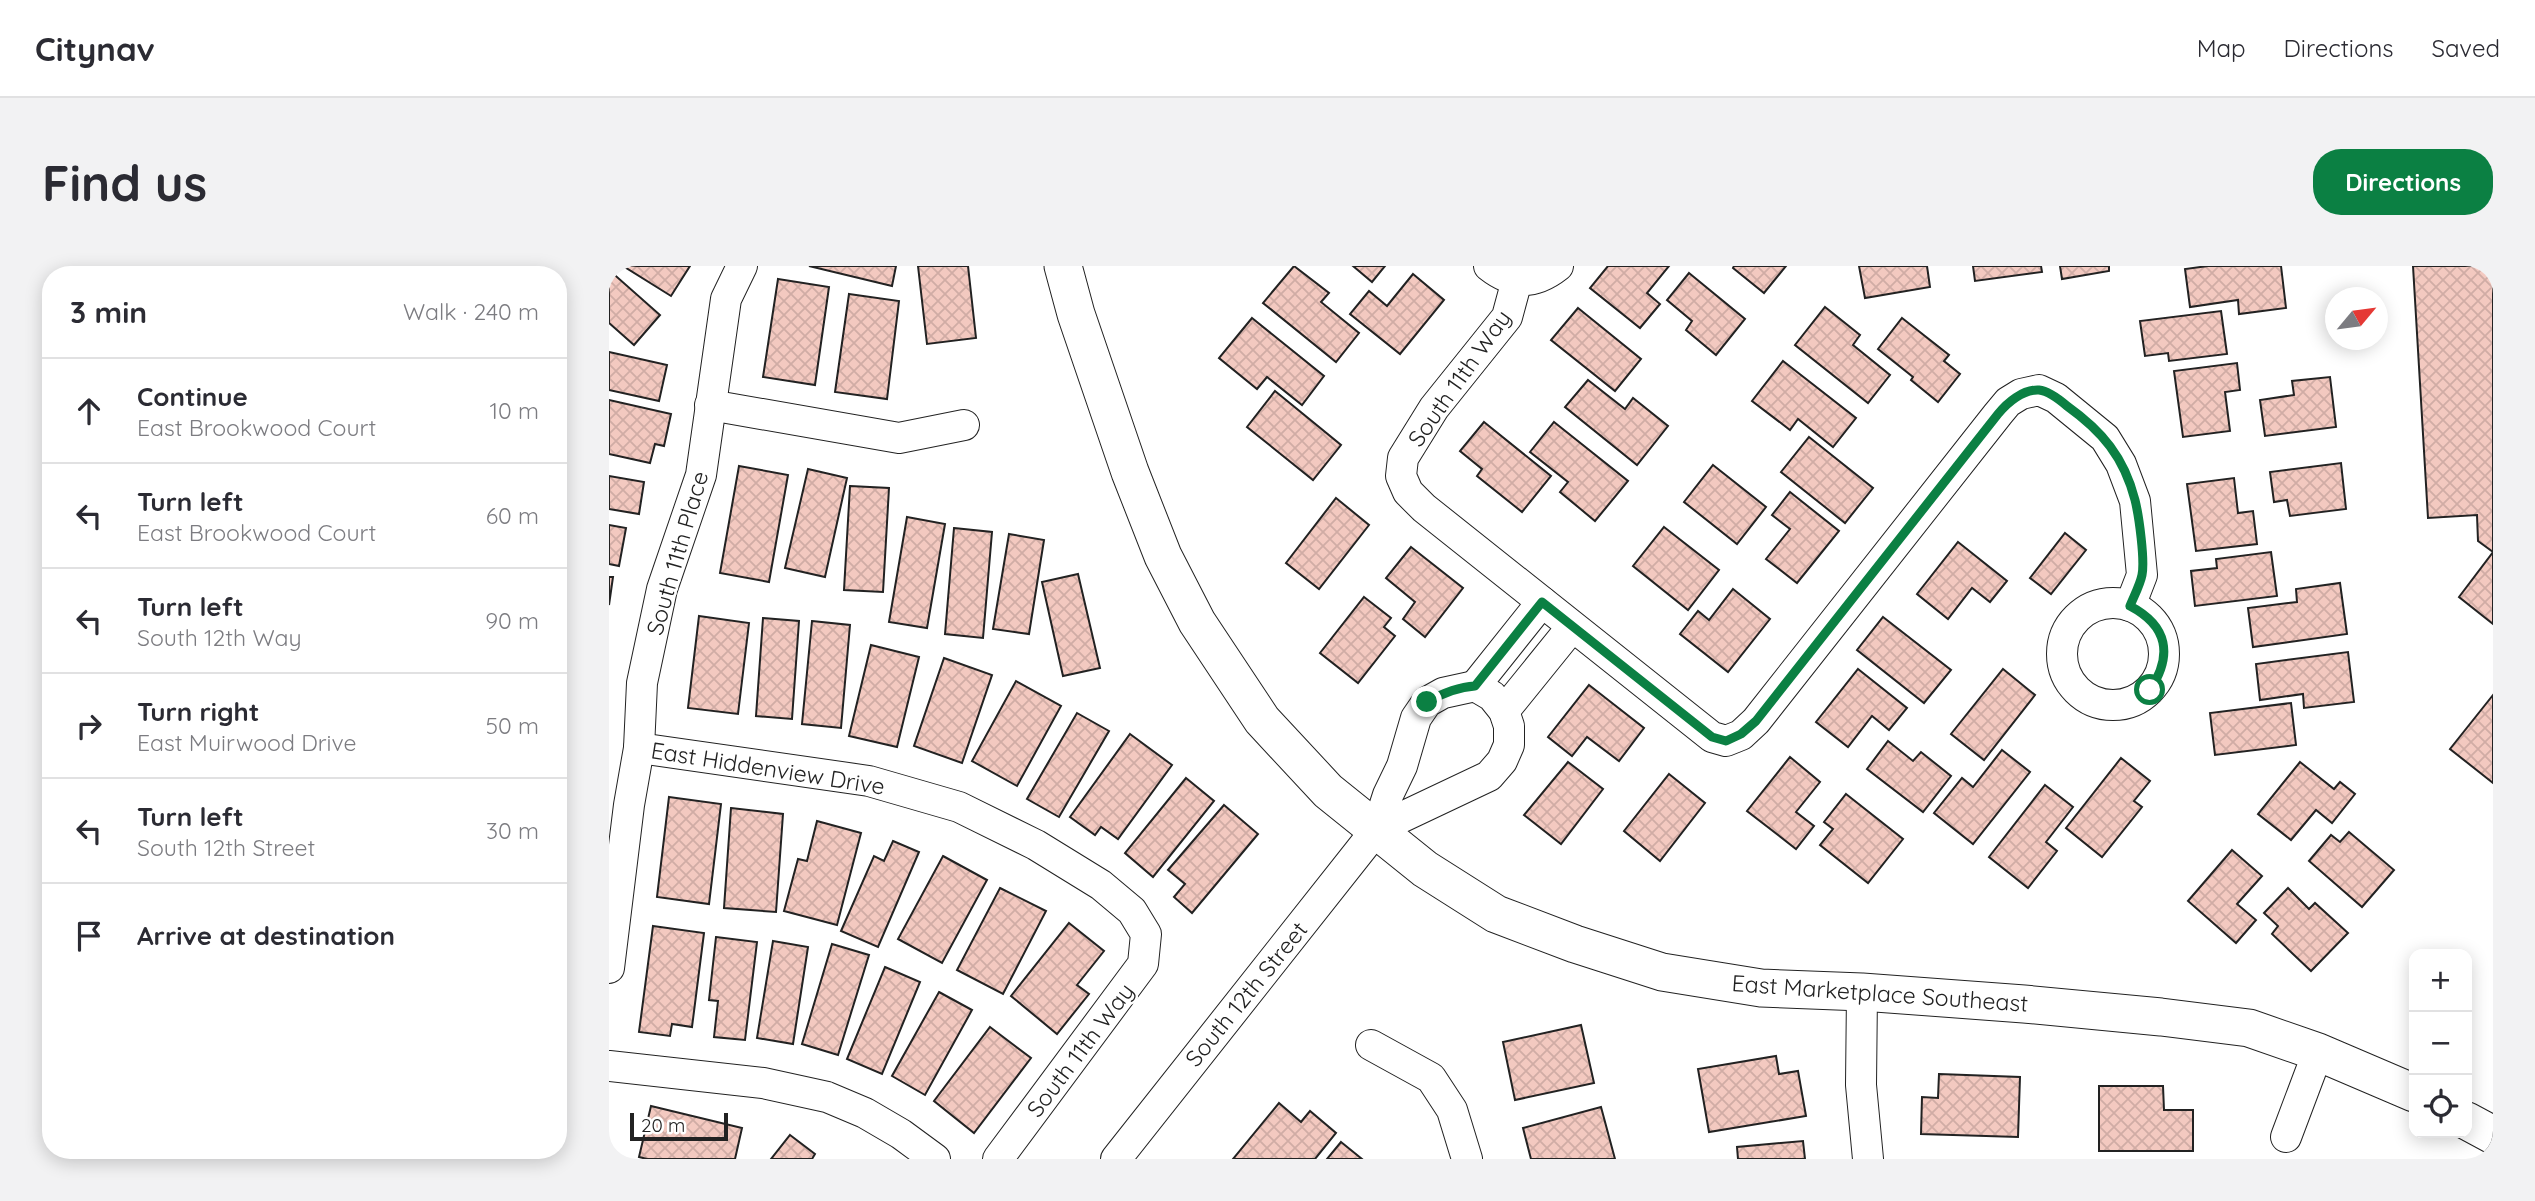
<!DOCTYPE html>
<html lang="en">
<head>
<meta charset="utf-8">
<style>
  body { margin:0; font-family:Quicksand,sans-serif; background:#f2f2f3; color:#2b2b33 }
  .controls { position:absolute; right:21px; bottom:21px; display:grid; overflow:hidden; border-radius:14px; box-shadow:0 4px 18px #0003 }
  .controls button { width:63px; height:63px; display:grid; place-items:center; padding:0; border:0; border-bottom:2px solid #e1e1e2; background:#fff; color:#2b2b33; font:35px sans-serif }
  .compass { position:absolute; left:1716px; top:21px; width:63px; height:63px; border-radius:50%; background:#fff; box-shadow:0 4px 18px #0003; rotate:61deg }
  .scale { position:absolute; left:21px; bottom:18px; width:98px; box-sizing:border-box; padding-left:7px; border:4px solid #222; border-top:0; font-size:19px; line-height:24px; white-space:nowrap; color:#222; -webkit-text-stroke:5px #fff; paint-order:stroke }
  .stop { position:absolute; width:21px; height:21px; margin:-16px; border:5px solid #0b8043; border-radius:50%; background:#fff }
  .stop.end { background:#0b8043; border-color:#fff; box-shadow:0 2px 7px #0008 }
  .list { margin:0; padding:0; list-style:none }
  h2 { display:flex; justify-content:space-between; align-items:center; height:91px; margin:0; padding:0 28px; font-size:30px }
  h2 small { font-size:23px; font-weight:400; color:#7c7c81 }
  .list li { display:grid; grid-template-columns:46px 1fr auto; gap:21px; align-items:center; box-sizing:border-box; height:105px; padding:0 28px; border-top:2px solid #e1e1e2 }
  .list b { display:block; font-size:26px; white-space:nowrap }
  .list p { margin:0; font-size:23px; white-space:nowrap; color:#7c7c81 }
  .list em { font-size:23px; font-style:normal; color:#7c7c81 }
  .icon { flex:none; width:38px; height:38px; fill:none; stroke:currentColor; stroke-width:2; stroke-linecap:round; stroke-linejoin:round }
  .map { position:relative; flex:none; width:1884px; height:893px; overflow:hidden; border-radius:28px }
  header { display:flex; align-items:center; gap:42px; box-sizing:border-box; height:98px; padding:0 35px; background:#fff; border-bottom:2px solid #e1e1e2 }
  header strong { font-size:33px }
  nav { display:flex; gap:38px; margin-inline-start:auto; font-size:24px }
  .intro { display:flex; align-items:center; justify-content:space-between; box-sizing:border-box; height:168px; padding:0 42px }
  h1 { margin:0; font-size:49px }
  .button { padding:18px 32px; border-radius:28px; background:#0b8043; color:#fff; font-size:24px; font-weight:700 }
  main { display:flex; gap:42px; padding:0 42px }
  aside { flex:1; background:#fff; border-radius:28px; box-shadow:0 4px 18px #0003 }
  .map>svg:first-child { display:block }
  .building { fill:url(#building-cross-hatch); stroke:#222; stroke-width:2 }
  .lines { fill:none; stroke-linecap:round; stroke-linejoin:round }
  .minor-casing { stroke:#222; stroke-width:32 }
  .tertiary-casing { stroke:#222; stroke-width:39 }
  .minor { stroke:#fff; stroke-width:30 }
  .tertiary { stroke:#fff; stroke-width:37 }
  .route { stroke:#0b8043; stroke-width:9 }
  .labels { text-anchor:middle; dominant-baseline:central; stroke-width:5; stroke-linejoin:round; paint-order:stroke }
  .street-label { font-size:23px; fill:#222; stroke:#fff }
</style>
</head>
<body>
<header>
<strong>Citynav</strong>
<nav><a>Map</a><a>Directions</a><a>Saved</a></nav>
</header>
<div class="intro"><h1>Find us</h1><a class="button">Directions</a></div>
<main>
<aside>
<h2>3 min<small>Walk · 240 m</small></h2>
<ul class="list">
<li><svg class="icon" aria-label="ahead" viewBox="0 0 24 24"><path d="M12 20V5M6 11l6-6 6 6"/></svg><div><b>Continue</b><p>East Brookwood Court</p></div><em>10 m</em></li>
<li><svg class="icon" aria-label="left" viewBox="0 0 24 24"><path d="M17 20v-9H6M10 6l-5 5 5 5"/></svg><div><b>Turn left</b><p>East Brookwood Court</p></div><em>60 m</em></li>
<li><svg class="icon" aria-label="left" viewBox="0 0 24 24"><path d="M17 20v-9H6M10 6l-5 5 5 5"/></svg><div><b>Turn left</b><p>South 12th Way</p></div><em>90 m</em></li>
<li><svg class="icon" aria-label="right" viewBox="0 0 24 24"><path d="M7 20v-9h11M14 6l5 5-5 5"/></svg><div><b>Turn right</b><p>East Muirwood Drive</p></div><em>50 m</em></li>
<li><svg class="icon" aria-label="left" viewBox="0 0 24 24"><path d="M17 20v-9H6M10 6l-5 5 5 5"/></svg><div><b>Turn left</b><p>South 12th Street</p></div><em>30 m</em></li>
<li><svg class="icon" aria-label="arrive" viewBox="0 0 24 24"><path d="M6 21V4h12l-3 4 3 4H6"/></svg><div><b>Arrive at destination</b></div></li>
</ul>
</aside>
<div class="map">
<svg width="1884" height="893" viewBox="0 0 1884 893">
  <defs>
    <pattern id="building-cross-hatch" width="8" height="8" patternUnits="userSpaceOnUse" patternTransform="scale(1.75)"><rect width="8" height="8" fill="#f3c9c0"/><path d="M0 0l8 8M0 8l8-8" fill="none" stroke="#d0aca5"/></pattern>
  </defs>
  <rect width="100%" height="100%" fill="#fff"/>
  <g class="building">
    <path d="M14,0H81L62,30Z"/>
    <path d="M200,0H287L283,20Z"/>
    <path d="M309,0H359L367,72L318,78Z"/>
    <path d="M685,0L720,27L712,36L750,67L727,96L654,37Z"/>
    <path d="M744,0H776L763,16Z"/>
    <path d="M999,0H1060L1038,27L1051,38L1031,62L981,22Z"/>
    <path d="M1125,0H1177L1155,27L1124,2Z"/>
    <path d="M1250,0H1318L1321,21L1256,32Z"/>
    <path d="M1364,0H1432L1433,6L1366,15Z"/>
    <path d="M1451,0H1500V5L1453,13Z"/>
    <path d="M1599,0H1672L1677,42L1630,48L1629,34L1581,41L1576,3Z"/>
    <path d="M1804,0H1884V358L1850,331L1884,286L1869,275L1868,249L1819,252Z"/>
    <path d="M0,4L51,49L25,79L0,57Z"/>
    <path d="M1080,7L1136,53L1107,89L1077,64L1083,55L1058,34Z"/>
    <path d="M804,8L835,34L791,88L741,48L760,25L778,40Z"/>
    <path d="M169,13L220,21L206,119L154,111Z"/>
    <path d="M240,28L290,35L278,133L226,126Z"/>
    <path d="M1216,41L1251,69L1244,79L1281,109L1259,137L1186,79Z"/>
    <path d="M969,42L1032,93L1006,125L942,74Z"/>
    <path d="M1612,45L1618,88L1560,95L1559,87L1536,90L1531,55Z"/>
    <path d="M643,52L715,110L693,139L658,111L648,123L610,92Z"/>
    <path d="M1293,52L1340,89L1335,95L1351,108L1329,136L1302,114L1304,111L1269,83Z"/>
    <path d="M0,86L58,99L50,135L0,124Z"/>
    <path d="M1174,95L1247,152L1224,181L1189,153L1181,164L1143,135Z"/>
    <path d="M1628,97L1631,124L1616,126L1621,165L1574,171L1565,105Z"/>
    <path d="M1721,111L1727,161L1656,170L1651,134L1685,129L1683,115Z"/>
    <path d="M979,114L1016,143L1024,132L1059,160L1028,199L956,141Z"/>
    <path d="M666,125L732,179L704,214L638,161Z"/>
    <path d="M0,134L62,148L55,180L46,178L41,197L0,188Z"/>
    <path d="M875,156L942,210L913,246L868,210L873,203L851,185Z"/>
    <path d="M945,156L1019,215L986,255L951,226L959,216L921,186Z"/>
    <path d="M1200,171L1264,222L1236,257L1172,206Z"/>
    <path d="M1732,197L1737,243L1681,250L1678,234L1665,236L1661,206Z"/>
    <path d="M1104,199L1157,241L1128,278L1075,236Z"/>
    <path d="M130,200L179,209L160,316L111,307Z"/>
    <path d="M199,203L238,212L216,311L176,302Z"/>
    <path d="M0,210L35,216L30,248L0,243Z"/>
    <path d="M1625,212L1629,247L1644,245L1648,278L1587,285L1578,218Z"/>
    <path d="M241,220L280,222L274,326L235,324Z"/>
    <path d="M1181,226L1230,265L1188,317L1157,293L1181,263L1163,249Z"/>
    <path d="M727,232L760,259L710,323L677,297Z"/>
    <path d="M298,251L336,258L318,362L280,356Z"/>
    <path d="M0,259L17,262L10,300L0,298Z"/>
    <path d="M1055,261L1110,304L1079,344L1024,300Z"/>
    <path d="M345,262L383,266L374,372L336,368Z"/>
    <path d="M1456,267L1477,284L1442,328L1421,312Z"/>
    <path d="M400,268L435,274L420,368L384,363Z"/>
    <path d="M1349,276L1398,315L1381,336L1363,322L1339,353L1308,328Z"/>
    <path d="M802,281L854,322L816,371L794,353L806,336L777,312Z"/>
    <path d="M1662,286L1668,330L1586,340L1582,305L1608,302L1607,293Z"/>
    <path d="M469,308L491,402L454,410L433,316Z"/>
    <path d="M0,311H4L0,339Z"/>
    <path d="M1731,317L1738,368L1644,381L1639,342L1688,336L1687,323Z"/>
    <path d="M1124,323L1161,353L1119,406L1071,368L1089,345L1100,354Z"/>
    <path d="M755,331L782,352L775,361L786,370L749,417L711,387Z"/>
    <path d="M90,350L140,357L129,448L79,442Z"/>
    <path d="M1274,351L1342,404L1315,437L1248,384Z"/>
    <path d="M154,352L190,355L183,453L147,450Z"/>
    <path d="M203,355L241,359L232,462L193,458Z"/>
    <path d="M262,379L310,391L288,481L240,470Z"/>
    <path d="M1739,386L1745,436L1695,442L1694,428L1651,434L1647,398Z"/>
    <path d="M335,392L383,409L353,497L305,480Z"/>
    <path d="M1249,403L1298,442L1280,464L1263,450L1239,481L1207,456Z"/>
    <path d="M1394,403L1426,429L1375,494L1342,468Z"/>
    <path d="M407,415L452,440L408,520L363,495Z"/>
    <path d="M980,419L1035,462L1010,495L978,471L963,490L939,471Z"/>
    <path d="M1884,429V517L1841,483Z"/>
    <path d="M1682,437L1687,479L1606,489L1601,447Z"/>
    <path d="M468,447L500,465L450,551L418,533Z"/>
    <path d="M521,468L563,499L509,573L492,561L486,569L461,551Z"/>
    <path d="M1279,475L1304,495L1312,486L1342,510L1314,546L1258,503Z"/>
    <path d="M1393,484L1421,506L1364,578L1325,547L1353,512L1364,521Z"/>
    <path d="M1181,491L1211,516L1187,546L1205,560L1187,583L1138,545Z"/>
    <path d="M1512,492L1541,515L1525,535L1533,541L1493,591L1457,562Z"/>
    <path d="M959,496L994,523L952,578L915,549Z"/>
    <path d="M1691,496L1725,523L1731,516L1746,528L1723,557L1707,544L1682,574L1649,548Z"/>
    <path d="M1060,508L1096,537L1051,595L1015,565Z"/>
    <path d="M577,512L605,535L544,611L516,587Z"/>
    <path d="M1436,519L1464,541L1437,576L1448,585L1419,622L1380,591Z"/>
    <path d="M1237,528L1294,573L1259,617L1211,579L1224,563L1215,556Z"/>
    <path d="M60,531L112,538L100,638L48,631Z"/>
    <path d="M615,539L649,568L583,647L565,631L576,618L559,604Z"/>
    <path d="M122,542L174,548L167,646L115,642Z"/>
    <path d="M208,555L252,567L228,659L175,645L189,593L198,595Z"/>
    <path d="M1740,566L1785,604L1753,641L1700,595L1722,569L1731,576Z"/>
    <path d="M284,575L310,586L269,681L232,665L265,590L275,595Z"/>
    <path d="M1623,584L1653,610L1628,638L1647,654L1627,677L1579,635Z"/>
    <path d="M334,590L378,614L333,697L289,673Z"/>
    <path d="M391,622L437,645L394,728L348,704Z"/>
    <path d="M1679,622L1700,643L1706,637L1739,667L1702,705L1663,668L1669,660L1655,647Z"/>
    <path d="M460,657L495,685L468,719L480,728L448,768L402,730Z"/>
    <path d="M44,660L95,667L83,761L63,758L61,770L30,766Z"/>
    <path d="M107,671L148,676L136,774L105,771L109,735L100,734Z"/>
    <path d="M164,675L199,681L184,778L148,772Z"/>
    <path d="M223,678L260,689L229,789L193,778Z"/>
    <path d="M276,701L311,716L273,808L238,793Z"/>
    <path d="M330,726L363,744L316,829L283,810Z"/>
    <path d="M972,759L985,817L906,834L894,776Z"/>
    <path d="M381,761L422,792L365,867L325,835Z"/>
    <path d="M1167,790L1170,808L1189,805L1197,850L1100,866L1089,803Z"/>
    <path d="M1330,808L1411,811L1409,871L1312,868L1313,831L1329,832Z"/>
    <path d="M1490,820H1554L1555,844H1584V885H1490Z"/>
    <path d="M670,837L692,856L701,845L727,867L706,893H624Z"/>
    <path d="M42,840L133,862L126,893H38L30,891Z"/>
    <path d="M992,841L1006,893H922L914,862Z"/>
    <path d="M181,869L206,888L203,893H162Z"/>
    <path d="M1194,875L1196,893H1129L1128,881Z"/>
    <path d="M732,876L753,893H718Z"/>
  </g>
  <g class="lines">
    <g class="minor-casing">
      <g id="minor">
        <path d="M880,0C904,19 925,19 949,0"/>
        <path d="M908,14L898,51L825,142L794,192L792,210L799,226L815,242L1103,471L1117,475L1132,469L1147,455L1389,148L1399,136L1412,128L1430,124L1447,132L1496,172L1512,198L1526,235L1533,309L1521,340"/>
        <path d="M101,139L290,172L355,159"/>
        <circle cx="1504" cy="388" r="51"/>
        <path d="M866,420L933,336"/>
        <path d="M895,445L963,361"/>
        <path d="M30,482L260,515L350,541L427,579L492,619L523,645L537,668L534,698L389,893"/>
        <path d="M0,702L20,539L30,482L33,417L53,323L92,209L117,33L133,0"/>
        <path d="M1253,726L1252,819L1259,893"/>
        <path d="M762,779L822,812L843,844L858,893"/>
        <path d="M0,800L154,817L218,831L256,847L292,868L326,893"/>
        <path d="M1677,871L1709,786"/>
        <path d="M507,893L768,563L779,529L793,500L807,452L818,436L834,427L866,420L883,430L895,445L900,460V479L893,495L880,510L768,563"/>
      </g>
    </g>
    <g class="tertiary-casing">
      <g id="tertiary">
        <path d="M454,0L467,48L521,206L554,290L588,356L653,454L719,525L816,603L887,648L966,678L1053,706L1152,722L1253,726L1415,738L1552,751L1640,762L1709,786L1805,827"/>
        <path d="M1858,855L1884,869"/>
      </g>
    </g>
    <use href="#minor" class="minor"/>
    <use href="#tertiary" class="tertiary"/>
  </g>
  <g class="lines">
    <path class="route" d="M818,436C834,427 849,421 866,420L933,336L1103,471L1117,475L1132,468L1147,455L1389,148C1398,137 1414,123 1430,124C1439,125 1451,134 1458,140C1493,165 1515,191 1526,234C1530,250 1536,294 1533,309C1531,319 1525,330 1521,340C1559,360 1564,389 1541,424"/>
  </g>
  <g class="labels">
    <g class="street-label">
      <text transform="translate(850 112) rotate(-55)">South 11th Way</text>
      <text transform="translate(68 287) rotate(-74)">South 11th Place</text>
      <text transform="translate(159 502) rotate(9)">East Hiddenview Drive</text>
      <text transform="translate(1271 727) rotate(4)">East Marketplace Southeast</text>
      <text transform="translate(637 728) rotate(-51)">South 12th Street</text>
      <text transform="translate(471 784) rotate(-53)">South 11th Way</text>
    </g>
  </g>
</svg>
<div class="controls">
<button>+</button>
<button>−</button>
<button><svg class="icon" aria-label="locate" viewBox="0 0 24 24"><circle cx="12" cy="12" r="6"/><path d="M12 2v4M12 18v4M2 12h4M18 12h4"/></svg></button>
</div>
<svg class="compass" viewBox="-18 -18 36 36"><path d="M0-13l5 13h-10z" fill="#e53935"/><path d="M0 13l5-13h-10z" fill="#7c7c81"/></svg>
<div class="scale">20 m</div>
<div class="stop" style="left:1541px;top:424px"></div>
<div class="stop end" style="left:818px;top:436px"></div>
</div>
</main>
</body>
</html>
